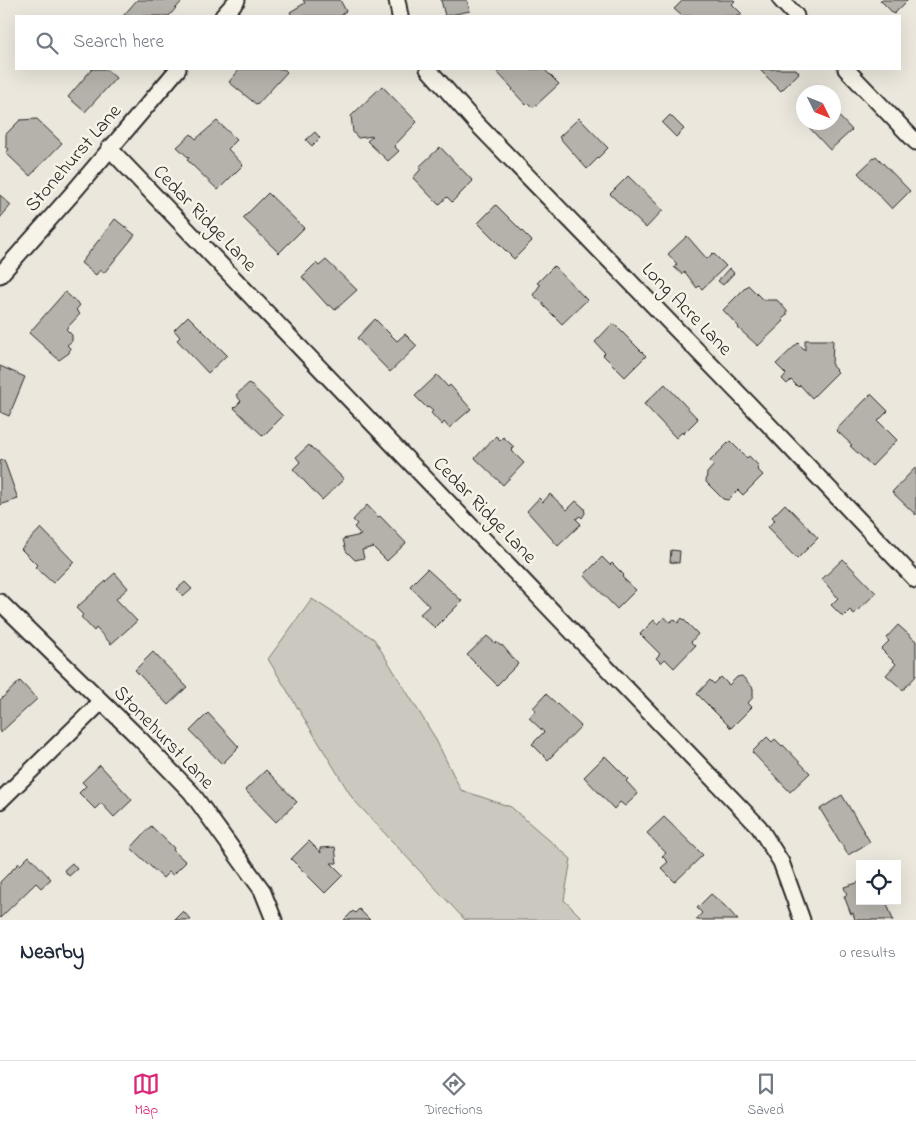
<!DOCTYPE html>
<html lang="en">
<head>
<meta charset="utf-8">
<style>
  body { margin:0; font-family:"Indie Flower",sans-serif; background:#f2f2f3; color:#1f2937 }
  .controls { position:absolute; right:15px; bottom:15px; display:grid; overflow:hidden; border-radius:0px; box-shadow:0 5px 20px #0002 }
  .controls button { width:45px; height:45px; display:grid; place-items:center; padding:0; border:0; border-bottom:1px solid #e0e1e3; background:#fff; color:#1f2937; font:25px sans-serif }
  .compass { position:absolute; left:796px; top:85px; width:45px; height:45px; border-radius:50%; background:#fff; box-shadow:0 5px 20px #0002; rotate:133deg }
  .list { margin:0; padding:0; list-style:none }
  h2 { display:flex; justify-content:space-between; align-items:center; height:65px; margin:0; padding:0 20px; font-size:21px }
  h2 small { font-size:16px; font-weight:400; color:#747a83 }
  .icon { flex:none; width:28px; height:28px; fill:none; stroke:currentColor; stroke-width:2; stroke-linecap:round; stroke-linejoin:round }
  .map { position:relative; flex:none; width:916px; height:920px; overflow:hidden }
  .search { position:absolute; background:#fff; box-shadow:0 5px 20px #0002; left:15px; right:15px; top:15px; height:55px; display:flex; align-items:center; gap:12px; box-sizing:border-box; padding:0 18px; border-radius:0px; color:#747a83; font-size:19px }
  .sheet { height:140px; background:#fff }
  nav { display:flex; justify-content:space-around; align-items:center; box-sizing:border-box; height:70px; border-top:1px solid #e0e1e3; background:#fff; font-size:14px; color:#747a83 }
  nav a { display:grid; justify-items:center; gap:2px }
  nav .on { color:#db2777 }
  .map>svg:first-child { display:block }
  .green { fill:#cbc8bf; stroke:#7b7a75 }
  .building { fill:#b5b2ab; stroke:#2b2b2b }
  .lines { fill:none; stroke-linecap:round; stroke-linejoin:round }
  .street-casing { stroke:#2b2b2b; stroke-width:19 }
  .street { stroke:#f7f3e8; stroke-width:15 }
  .labels { text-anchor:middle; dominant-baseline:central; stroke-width:5; stroke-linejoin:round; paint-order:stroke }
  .street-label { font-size:20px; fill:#2b2b2b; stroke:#f7f3e8 }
</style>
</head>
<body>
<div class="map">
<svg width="916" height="920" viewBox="0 0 916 920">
  <rect width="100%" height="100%" fill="#ebe7dd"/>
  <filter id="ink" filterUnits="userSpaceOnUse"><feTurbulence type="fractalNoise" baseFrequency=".02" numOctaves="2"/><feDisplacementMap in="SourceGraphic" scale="10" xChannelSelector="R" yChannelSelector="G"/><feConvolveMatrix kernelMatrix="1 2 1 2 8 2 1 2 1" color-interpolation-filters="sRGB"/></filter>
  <g filter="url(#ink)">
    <path class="green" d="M312,599L374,639L434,736L461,790L511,807L571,859L564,900L584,920H465L353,799L268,659Z"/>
    <g class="building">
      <path d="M137,0H183L169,16H123Z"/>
      <path d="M303,0H340L346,11L342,14L343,16H292L290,12L305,3Z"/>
      <path d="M441,0H467L470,11L445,16Z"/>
      <path d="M683,0H734L735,1L732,4L742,14L740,16H682L674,9Z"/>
      <path d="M880,0H908L894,14Z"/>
      <path d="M92,69H106L116,78L85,112L68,97Z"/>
      <path d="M240,69H284L287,72L257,105L229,82Z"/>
      <path d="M501,69H544L559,84L533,108L528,103L526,105L512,90L513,89L497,72Z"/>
      <path d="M759,69H796L799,73L781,91Z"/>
      <path d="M382,86L417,122L394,146L399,151L388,161L367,141L373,136L358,138L353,132L351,116Z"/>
      <path d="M834,111L852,130L830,150L804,122H834Z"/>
      <path d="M670,115L684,129L676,137L662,123Z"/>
      <path d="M579,118L608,148L587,169L559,137Z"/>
      <path d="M37,119L62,143L30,176L6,153L9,149L6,147V134L20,120Z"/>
      <path d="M217,121L237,140L228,149L243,165L218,190L187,160L189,158L177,147L191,134L196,139Z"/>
      <path d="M315,132L320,138L312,146L306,140Z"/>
      <path d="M440,147L473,181L452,202L447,197L439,205L413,178L421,169L419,167Z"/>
      <path d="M876,156L910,191L892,209L858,173Z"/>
      <path d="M628,176L663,210L646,228L610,194Z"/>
      <path d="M268,193L304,228L279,253L243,218Z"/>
      <path d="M0,195L11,205L0,218Z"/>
      <path d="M496,205L532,241L514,259L478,223Z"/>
      <path d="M115,219L135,235L104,273L100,270L96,275L81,263Z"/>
      <path d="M687,236L707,259L713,253L726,266L702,289L699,286L697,288L685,272L682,274L674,267L677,264L668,254Z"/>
      <path d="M326,260L357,290L335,310L330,305L328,306L302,277L316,263L319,266Z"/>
      <path d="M554,266L587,300L562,324L543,305V303L533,295L540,285L537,283Z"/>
      <path d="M729,268L734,273L723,285L718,281Z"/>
      <path d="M748,285L763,300H777L787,311V315L782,319L784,321L758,346L738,328L739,327L723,310Z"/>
      <path d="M65,292L80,305L76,310L80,314L66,329L72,335V341L67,345L70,348L69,353L59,360L29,333Z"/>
      <path d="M188,316L227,355L208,373L177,340L180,337L174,330Z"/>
      <path d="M375,319L397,341L405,334L417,346L390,372L357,338Z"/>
      <path d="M613,323L646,356L625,377L603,355L605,353L595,342Z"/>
      <path d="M805,340H833L832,366L838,372L812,398L800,385L798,387L791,380L787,384L782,379L786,374L776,364L798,343L805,350Z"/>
      <path d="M0,366L25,377L9,416L0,412Z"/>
      <path d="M437,375L448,387L450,385L471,409L449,428L444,422L442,425L431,413L433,411L428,407L427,408L415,396Z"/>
      <path d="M249,383L283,416L263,436L234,408L241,401L236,395Z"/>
      <path d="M665,384L698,419L683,434L682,432L676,438L644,404Z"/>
      <path d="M871,394L888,411L878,421L897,440L872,466L850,446L852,445L836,430Z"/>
      <path d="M496,436L500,440L503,437L514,447L511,450L524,463L503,485L475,458Z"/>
      <path d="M730,441L747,458L749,456L759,466L757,469L763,475L743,495L738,490L728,500L723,499L706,482L707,473L714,465L710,461Z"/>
      <path d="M309,445L344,479L322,500L293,469L300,462L296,457Z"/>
      <path d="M4,460L18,499L0,505V461Z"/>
      <path d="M916,467V515L892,492Z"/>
      <path d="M550,494L567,510L576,501L584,508L585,513L582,518L580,516L576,519L581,524L558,546L527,511L539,498L543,502Z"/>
      <path d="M785,504L818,538L797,559L774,535L775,534L768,527L775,520L772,517Z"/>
      <path d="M367,505L378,517L380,516L406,543L387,561L373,547L362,550L364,558L355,560L346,551L343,539L361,535L354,527L357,524L353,520Z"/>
      <path d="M41,528L74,562L53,583L35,567L37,565L21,549Z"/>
      <path d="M671,550L680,551L679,563L670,562Z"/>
      <path d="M602,557L610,565L612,563L624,575L622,577L636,590L617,609L584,575Z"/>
      <path d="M843,559L876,593L854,614L850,610L843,617L831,605L838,598L822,579Z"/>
      <path d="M427,569L462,601L435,628L420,614L429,606L410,586Z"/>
      <path d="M115,573L128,588L116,599L137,621L111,644L96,628L94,631L81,617L83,615L76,608Z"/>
      <path d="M185,582L192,589L184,596L177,589Z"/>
      <path d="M664,617L670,622L674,619L678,623L682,618L698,634L691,642L695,646L674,668L665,659L661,663L656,658L660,654L640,634L654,620L657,624Z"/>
      <path d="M898,625L916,641V676L903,690L886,675L896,664L881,649L889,641L886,638Z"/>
      <path d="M487,636L495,643L496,642L501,646L502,645L518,664L497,685L467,655Z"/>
      <path d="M153,652L187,687L168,705L135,670Z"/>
      <path d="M742,676L753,688V697L748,703L752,707L731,728L697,694L710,680L714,684L721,677L729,685L737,677Z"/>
      <path d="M20,681L37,699L0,733V700Z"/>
      <path d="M546,694L581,726L548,760L532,744L544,732L529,718L536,710L533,708Z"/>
      <path d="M208,713L239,747L222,764L190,731Z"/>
      <path d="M767,737L772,742L775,739L782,746L783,745L810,773L790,792L752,752Z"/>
      <path d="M605,756L628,779L626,781L638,794L625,806L620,802L614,809L584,777Z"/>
      <path d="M100,765L132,800L114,817L101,803L95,809L79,793L86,786L82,782Z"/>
      <path d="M266,770L297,802L276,822L245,790Z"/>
      <path d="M842,795L870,842L848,855L820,809Z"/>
      <path d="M664,817L703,855L675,882L661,868L668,862L662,856L666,853L647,833Z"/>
      <path d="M151,826L174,848L173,850L186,862L173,875L169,872L163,878L131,848Z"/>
      <path d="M309,841L321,853L320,848L335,847L337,863H331L343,875L325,893L291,859Z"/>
      <path d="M29,856L51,879L41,888L36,883L0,918V882L19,863L20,865Z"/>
      <path d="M72,863L77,869L69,876L64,870Z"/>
      <path d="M860,882V901H886L893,920H855L853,913L851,914L844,896L847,895L844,887Z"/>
      <path d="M711,894L724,905L738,920H697L696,919L702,913L697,908Z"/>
      <path d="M359,909L370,920H344L353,911L355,913Z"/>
      <path d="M183,911L191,920H174Z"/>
    </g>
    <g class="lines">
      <g class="street-casing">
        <g id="street">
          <path d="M397,0L400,16"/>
          <path d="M781,0L796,16"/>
          <path d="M223,16L237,0"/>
          <path d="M428,69L476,123L747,402L916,580"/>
          <path d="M846,69L916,142"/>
          <path d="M109,148L759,827L781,862L802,920"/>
          <path d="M0,275L71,195L178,69"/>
          <path d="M0,602L140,739L191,792L262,890L274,920"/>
          <path d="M0,801L101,702"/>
        </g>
      </g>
      <use href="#street" class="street"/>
    </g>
  </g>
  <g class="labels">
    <g class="street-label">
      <text transform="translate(74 159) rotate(-49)">Stonehurst Lane</text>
      <text transform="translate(204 219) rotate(46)">Cedar Ridge Lane</text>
      <text transform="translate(686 310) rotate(46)">Long Acre Lane</text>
      <text transform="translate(484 511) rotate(46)">Cedar Ridge Lane</text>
      <text transform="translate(163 738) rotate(46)">Stonehurst Lane</text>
    </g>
  </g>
</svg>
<div class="controls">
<button><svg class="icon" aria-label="locate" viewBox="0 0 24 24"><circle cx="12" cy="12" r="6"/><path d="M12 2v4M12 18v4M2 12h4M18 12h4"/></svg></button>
</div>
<svg class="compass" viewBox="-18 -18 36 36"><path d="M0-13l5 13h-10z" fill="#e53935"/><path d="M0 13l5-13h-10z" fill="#747a83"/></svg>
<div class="search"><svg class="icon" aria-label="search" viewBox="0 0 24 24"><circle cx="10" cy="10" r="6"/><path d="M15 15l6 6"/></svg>Search here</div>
</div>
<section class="sheet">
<h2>Nearby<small>0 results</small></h2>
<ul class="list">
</ul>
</section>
<nav>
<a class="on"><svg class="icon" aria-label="map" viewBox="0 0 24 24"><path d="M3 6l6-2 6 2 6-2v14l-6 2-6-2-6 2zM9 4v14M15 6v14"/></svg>Map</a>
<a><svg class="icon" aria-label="directions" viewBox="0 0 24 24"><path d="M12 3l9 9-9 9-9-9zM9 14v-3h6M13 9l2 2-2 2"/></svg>Directions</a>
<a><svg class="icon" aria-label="saved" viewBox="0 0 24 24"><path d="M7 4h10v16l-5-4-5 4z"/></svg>Saved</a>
</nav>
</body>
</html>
